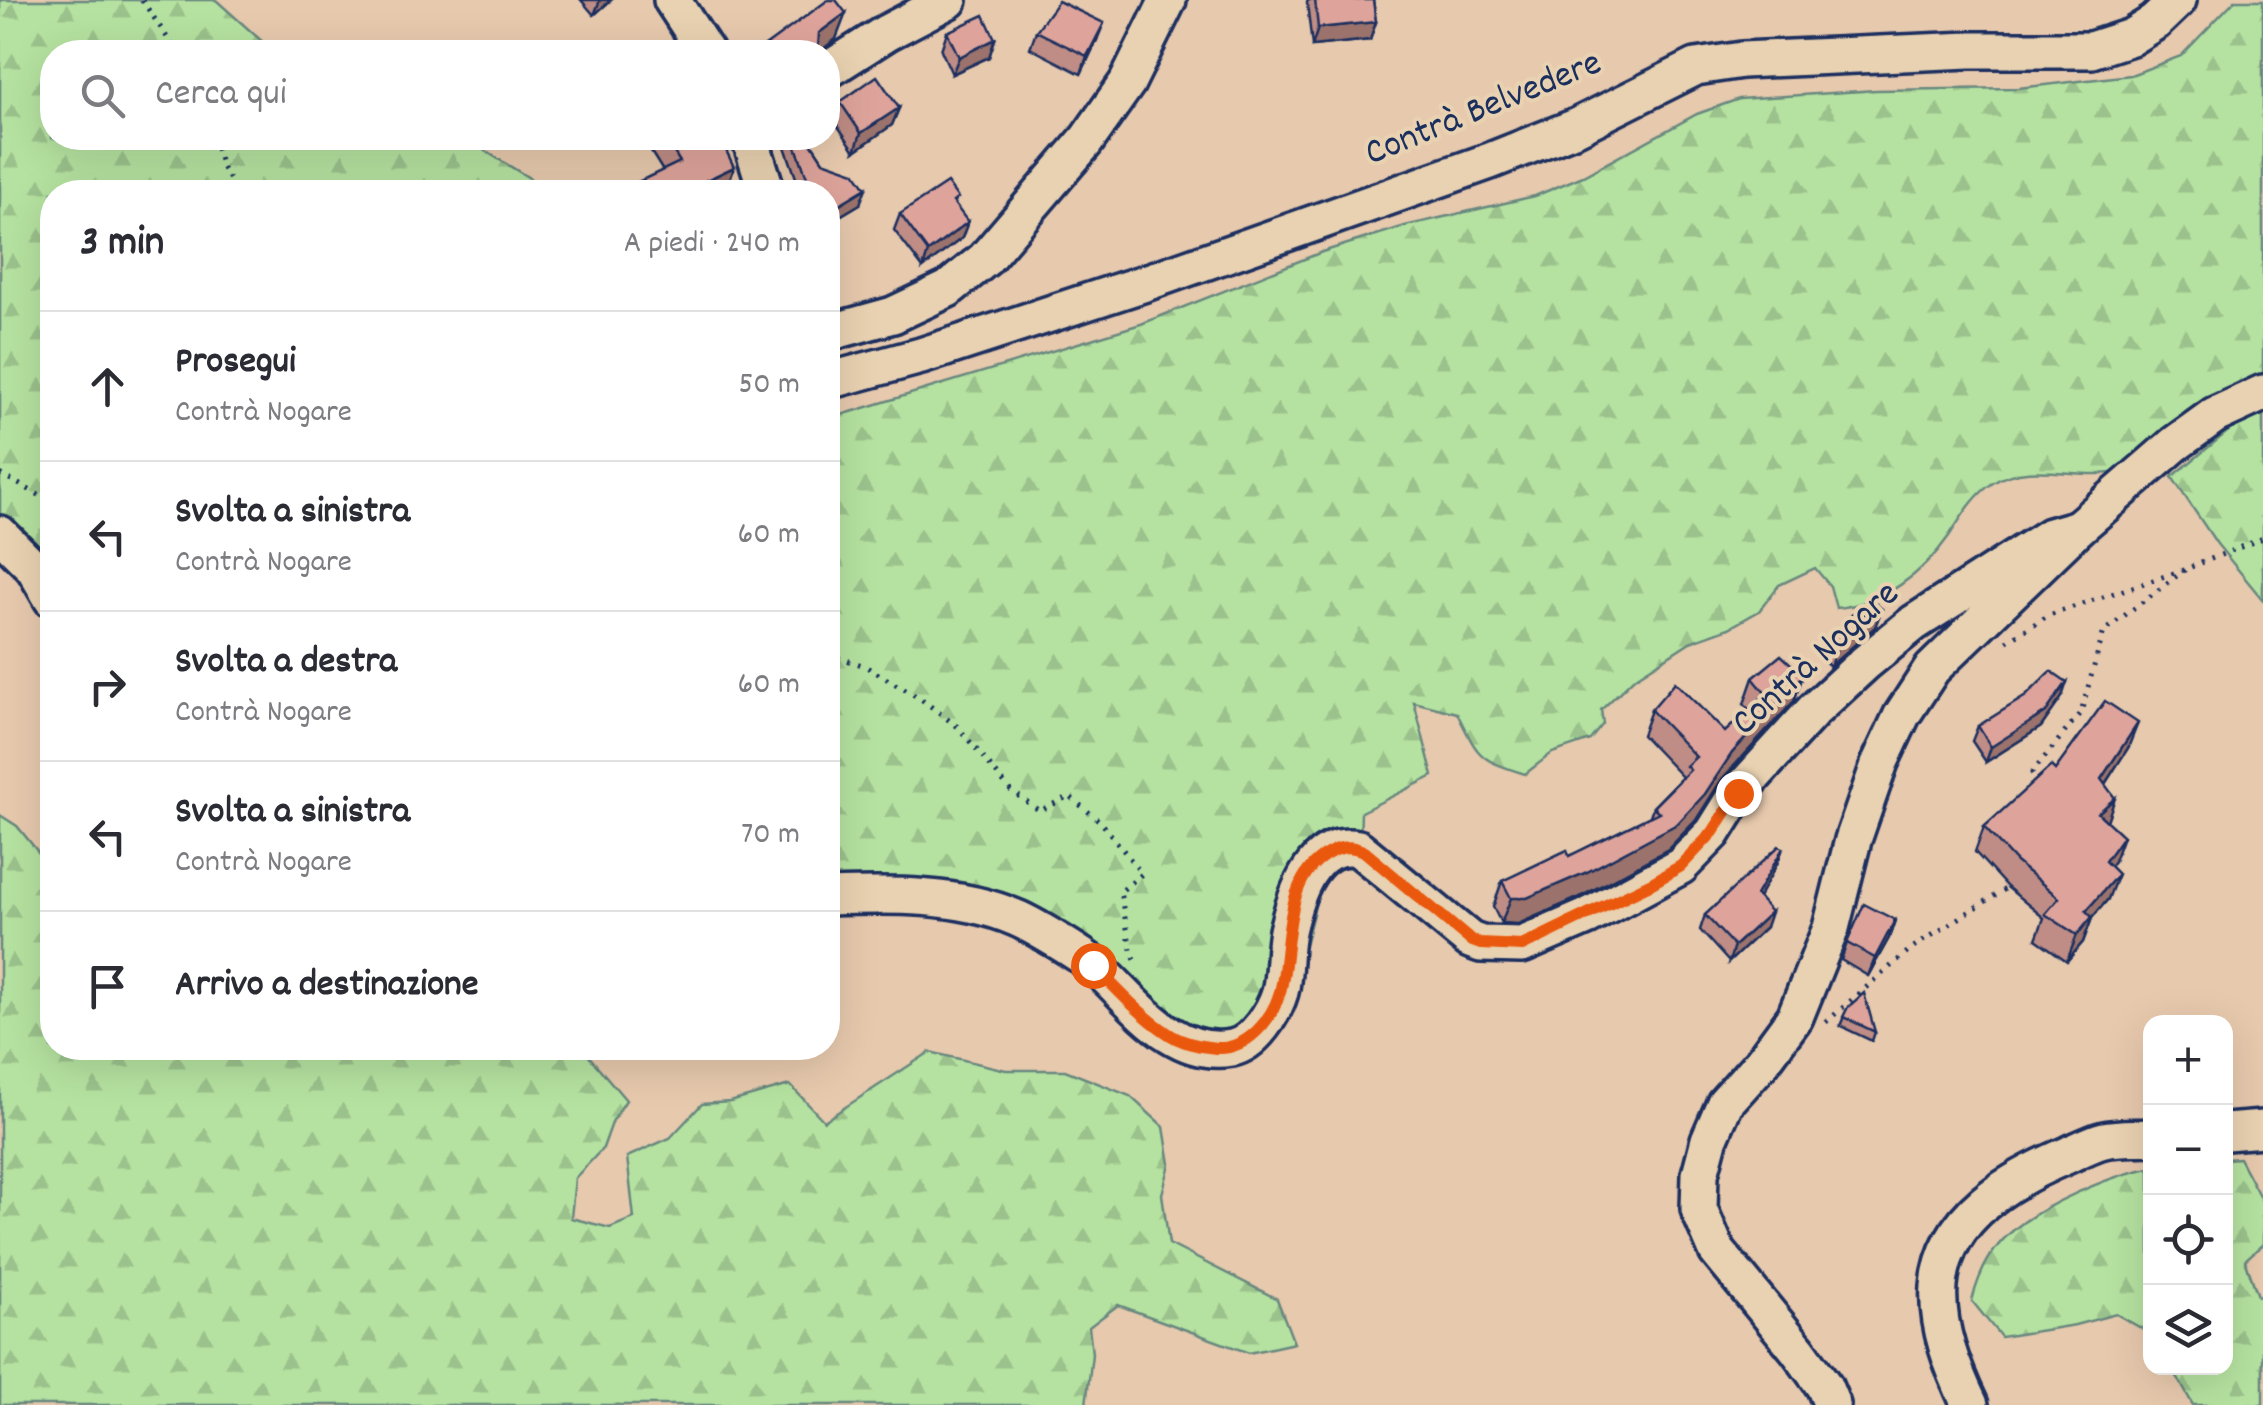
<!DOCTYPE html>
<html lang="it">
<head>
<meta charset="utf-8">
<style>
  body { margin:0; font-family:Dekko,sans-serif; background:#f7f7f7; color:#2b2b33 }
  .controls { position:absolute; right:30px; bottom:30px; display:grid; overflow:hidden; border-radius:20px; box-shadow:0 10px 40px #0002 }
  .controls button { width:90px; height:90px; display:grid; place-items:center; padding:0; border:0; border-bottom:2px solid #e1e1e2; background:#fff; color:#2b2b33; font:50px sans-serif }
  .stop { position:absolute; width:30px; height:30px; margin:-22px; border:8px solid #ea580c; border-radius:50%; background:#fff }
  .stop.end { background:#ea580c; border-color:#fff; box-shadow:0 2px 10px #0008 }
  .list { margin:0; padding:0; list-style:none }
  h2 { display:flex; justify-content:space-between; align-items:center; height:130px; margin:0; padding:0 40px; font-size:42px }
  h2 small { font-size:32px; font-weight:400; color:#7c7c81 }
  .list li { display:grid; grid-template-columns:65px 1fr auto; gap:30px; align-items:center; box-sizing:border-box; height:150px; padding:0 40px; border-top:2px solid #e1e1e2 }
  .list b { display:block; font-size:38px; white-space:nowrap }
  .list p { margin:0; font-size:32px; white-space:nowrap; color:#7c7c81 }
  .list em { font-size:32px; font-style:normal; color:#7c7c81 }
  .icon { flex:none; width:55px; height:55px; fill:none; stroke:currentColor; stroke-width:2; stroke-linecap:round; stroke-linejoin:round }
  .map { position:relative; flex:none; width:2263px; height:1405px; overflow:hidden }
  .search { position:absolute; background:#fff; box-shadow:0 10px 40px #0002; left:40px; top:40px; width:800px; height:110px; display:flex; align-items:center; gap:25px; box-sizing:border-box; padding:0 35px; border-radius:40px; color:#7c7c81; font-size:38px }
  .panel { position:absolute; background:#fff; box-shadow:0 10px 40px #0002; left:40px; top:180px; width:800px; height:880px; border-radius:40px }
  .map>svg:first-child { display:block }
  .forest { fill:url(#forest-firs); stroke:#68887f; stroke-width:2.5 }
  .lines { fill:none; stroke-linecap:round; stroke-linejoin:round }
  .minor-casing { stroke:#1b2f5e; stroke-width:42 }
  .path { stroke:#1b2f5e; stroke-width:5; stroke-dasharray:2.5 8; stroke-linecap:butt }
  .minor { stroke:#e9d2b1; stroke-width:35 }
  .wall { fill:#bf8d85; stroke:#1b2f5e; stroke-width:2.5 }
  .shaded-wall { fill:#9b736c; stroke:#1b2f5e; stroke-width:2.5 }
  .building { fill:#dea49b; stroke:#1b2f5e; stroke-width:2.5 }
  .route { stroke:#ea580c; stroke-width:12 }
  .labels { text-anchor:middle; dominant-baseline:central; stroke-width:8; stroke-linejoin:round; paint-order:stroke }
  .street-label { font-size:38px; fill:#1b2f5e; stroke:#e9d2b1 }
</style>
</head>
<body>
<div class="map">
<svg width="2263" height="1405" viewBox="0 0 2263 1405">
  <defs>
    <pattern id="forest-firs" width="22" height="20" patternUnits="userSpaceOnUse" patternTransform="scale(2.5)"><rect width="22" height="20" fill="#b5e2a0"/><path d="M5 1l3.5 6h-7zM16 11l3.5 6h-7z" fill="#9bc28c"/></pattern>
  </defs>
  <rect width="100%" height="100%" fill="#e7c9ad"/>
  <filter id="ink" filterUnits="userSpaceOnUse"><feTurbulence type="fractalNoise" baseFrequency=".01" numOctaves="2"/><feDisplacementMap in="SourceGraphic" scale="20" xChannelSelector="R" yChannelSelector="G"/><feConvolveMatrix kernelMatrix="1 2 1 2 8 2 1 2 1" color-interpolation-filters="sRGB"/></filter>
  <g filter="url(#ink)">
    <g class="forest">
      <path d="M0,0H216L274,52H52V138H455L482,149L552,192H52V569L0,520Z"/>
      <path d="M2235,0H2263V405C2235,417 2214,442 2188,458C2173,468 2117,473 2098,474C2063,475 2024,463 1993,483C1973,496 1961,518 1949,536C1922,575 1883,604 1836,608L1830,586L1815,568L1779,585L1759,611L1729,628L1690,642L1633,679L1601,710L1603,724L1590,740L1552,753L1525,774C1477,759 1479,757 1457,713L1414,702L1433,776L1361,812L1360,845L1346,862L1321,883L1288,1011L1210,1046L1077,939L828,889V419L1141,324L1322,252L1405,226L1535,196L1583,176L1697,114L1739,99L1876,90L2018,88L2131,75L2181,56Z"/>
      <path d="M2263,413V600L2217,544L2172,477L2232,428Z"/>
      <path d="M0,815L17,826L52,869V1048H582L626,1100L613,1120L603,1148L575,1178L571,1218L610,1228L634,1218L627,1157L670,1138L702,1104L730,1102L790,1085L824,1121L930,1052L1006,1070H1065L1130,1096L1164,1127L1170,1164L1162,1194L1169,1244L1277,1299L1294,1343L1249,1353L1118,1305L1089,1327L1092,1354L1086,1405H0Z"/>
      <path d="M2239,1158L2263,1203V1244L2245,1260L2258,1296L2263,1298V1405H2193L2172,1368H2226V1159Z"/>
      <path d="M2150,1168V1333L2116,1314L2075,1325L2001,1337L1972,1301C1978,1277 1990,1251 2009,1234C2039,1206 2111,1175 2150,1168Z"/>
    </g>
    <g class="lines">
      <g class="minor-casing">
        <g id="minor">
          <path d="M672,0L706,52"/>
          <path d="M828,70L886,33L949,0"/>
          <path d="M750,138L767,192"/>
          <path d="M828,333L893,315L948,289L985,259L1086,141L1127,83L1168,0"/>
          <path d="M828,381L921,356L1148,282L1490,161L1576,127L1696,67L1742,60L1970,50H2091L2131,37L2155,22L2178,0"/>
          <path d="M0,534L34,568L52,599"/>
          <path d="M828,897C889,895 958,893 1016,918C1033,925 1079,953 1094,965C1133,999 1171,1059 1232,1048C1254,1044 1274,1012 1280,992C1285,973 1283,951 1287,931C1295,896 1312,839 1358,848L1470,940L1481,944L1522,945L1587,917L1681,866L1713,833L1738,793L1769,759L1814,710L1865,663L1914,623L2017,557L2050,536L2078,528"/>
          <path d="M2226,1132L2263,1129"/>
          <path d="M1832,1405L1824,1386L1798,1350L1717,1251L1699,1209L1700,1174L1709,1140L1725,1103L1762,1062L1795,1017L1831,928L1853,840L1880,762L1902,715L1932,669L2078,528L2175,444L2215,415L2263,393"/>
          <path d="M1970,1405C1953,1369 1936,1327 1939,1286C1944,1216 2011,1179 2068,1155C2079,1150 2092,1143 2104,1140C2119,1137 2135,1138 2150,1137"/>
        </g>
      </g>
      <g class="path">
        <path d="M142,0L177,52"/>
        <path d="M213,138L222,167L238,192"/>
        <path d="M0,474L52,502"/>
        <path d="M2007,641L2049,615L2186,569L2263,538"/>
        <path d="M828,654L865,666L921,699L958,727L1010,790L1040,811L1069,796L1101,822L1142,874L1120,892L1132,954L1137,963"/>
        <path d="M2039,782L2032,773L2081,712L2104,631L2186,569"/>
        <path d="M1826,1022L1912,948L2010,886"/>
      </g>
      <use href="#minor" class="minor"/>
    </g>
    <g class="wall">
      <path d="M581,0H611L594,15Z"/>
      <path d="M1308,0H1373L1376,22L1370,40L1312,46L1307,3Z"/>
      <path d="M1036,31L1097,40L1081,74L1030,48Z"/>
      <path d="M947,32L995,39L989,57L952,74L941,50Z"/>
      <path d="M840,102L899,108L892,125L855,151L833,119Z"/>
      <path d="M651,138H701L716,145L734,167L726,191L722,192H617L663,171L648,147Z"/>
      <path d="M782,138H808L823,161L860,204L828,223V192H801Z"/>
      <path d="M955,205L962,238L923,268L894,230L900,214Z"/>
      <path d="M1865,616L1875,627L1830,666L1822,659L1828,642Z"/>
      <path d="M1803,675L1794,701L1722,779L1696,820L1668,849L1578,898L1518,924L1501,923L1493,907L1502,881L1569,856L1650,816L1653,807L1682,777L1642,735L1651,710L1725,732L1749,710L1744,704L1753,678Z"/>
      <path d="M2062,697L2041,727L1986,762L1972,741L1978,726Z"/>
      <path d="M2128,748L2105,784L2107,821L2114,861L2110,866L2108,899L2092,918L2083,942L2067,961L2036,939L2044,918L2007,887L1975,852L1984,827L2055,770Z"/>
      <path d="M1783,848L1777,864L1758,897L1766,927L1729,962L1700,930L1705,915Z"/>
      <path d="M1895,920L1889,938L1868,976L1841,960L1847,943Z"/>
      <path d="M1848,1007L1875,1032L1872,1041L1840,1026Z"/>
    </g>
    <g class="shaded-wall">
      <path d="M600,0H611L594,15Z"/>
      <path d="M846,13L836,39L819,52H812L819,33Z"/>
      <path d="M1376,22L1370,40L1312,46L1318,28Z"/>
      <path d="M1104,23L1097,40L1081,74L1087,56Z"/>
      <path d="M995,39L989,57L952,74L959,57Z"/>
      <path d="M899,108L892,125L855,151L861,133Z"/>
      <path d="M734,167L726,191L722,192H682Z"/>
      <path d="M866,188L860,204L828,223V211Z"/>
      <path d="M968,222L962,238L923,268L928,252Z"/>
      <path d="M1882,609L1875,627L1830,666L1836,649Z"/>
      <path d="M1803,675L1794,701L1722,779L1696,820L1668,849L1578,898L1518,924L1501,923L1511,898L1587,872L1732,753Z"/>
      <path d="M2067,682L2062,697L2041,727L1986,762L1991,747Z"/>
      <path d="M2138,723L2128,748L2092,804L2101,779Z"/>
      <path d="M2115,798L2106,824L2098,813Z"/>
      <path d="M2123,836L2114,861L2096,887L2105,861Z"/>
      <path d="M1783,848L1777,864L1751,911L1756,895Z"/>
      <path d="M2118,874L2108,899L2092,918L2083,942L2067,961L2086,911Z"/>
      <path d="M1771,912L1766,927L1729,962L1734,946Z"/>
      <path d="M1895,920L1889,938L1868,976L1875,958Z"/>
    </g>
    <g class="building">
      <path d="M828,0H836L846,13L819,33L818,50L814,52H770L765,46Z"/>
      <path d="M1315,0H1373L1376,22L1318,28Z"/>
      <path d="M1058,1L1104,23L1087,56L1036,31Z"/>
      <path d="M984,15L995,39L959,57L947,32Z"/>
      <path d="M877,76L899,108L861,133L840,102Z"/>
      <path d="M665,138H701L702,139L712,138L716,145L722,142L734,167L682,192H617L680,162Z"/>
      <path d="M793,138H808L823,161L855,172L866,188L828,211V192H812Z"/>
      <path d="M947,183L958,198L953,202L968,222L928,252L900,214Z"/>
      <path d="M1876,604L1882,609L1836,649L1828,642L1857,609L1865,616Z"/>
      <path d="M1781,655L1803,675L1732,753L1705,794L1677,824L1587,872L1527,898H1511L1502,881L1567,850L1569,856L1659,812L1653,807L1690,770L1686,766L1696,757L1651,710L1675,682L1725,732L1766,694L1753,678Z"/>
      <path d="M2051,671L2067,682L2046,712L1991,747L1978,726L2026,696Z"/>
      <path d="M2105,701L2138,723L2101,779L2115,798L2098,813L2123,836L2105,861L2118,874L2086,911L2092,917L2077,935L2045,914L2059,898L2016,862L1984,827L2051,766L2055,770Z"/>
      <path d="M1779,846L1783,848L1756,895L1771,912L1734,946L1705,915Z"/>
      <path d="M1864,904L1895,920L1875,958L1847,943Z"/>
      <path d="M1864,993L1875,1032L1843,1017L1848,1007Z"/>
    </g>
  </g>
  <g class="lines" filter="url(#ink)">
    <path class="route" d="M1093,965C1116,988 1139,1014 1166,1032C1179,1042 1200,1047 1216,1048C1247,1050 1272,1020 1280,992C1292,949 1281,878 1329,853C1342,846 1351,845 1365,852L1470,940L1481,944L1522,946L1652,883L1681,866L1713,832L1738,793"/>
  </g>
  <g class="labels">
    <g class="street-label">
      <text transform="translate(1484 110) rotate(-22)">Contrà Belvedere</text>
      <text transform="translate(1817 660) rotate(-42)">Contrà Nogare</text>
    </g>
  </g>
</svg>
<div class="controls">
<button>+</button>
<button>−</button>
<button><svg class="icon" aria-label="locate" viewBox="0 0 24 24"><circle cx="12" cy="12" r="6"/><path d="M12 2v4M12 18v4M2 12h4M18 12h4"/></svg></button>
<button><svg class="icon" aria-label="layers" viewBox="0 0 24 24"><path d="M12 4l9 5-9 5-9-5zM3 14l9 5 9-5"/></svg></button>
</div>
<div class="stop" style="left:1093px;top:965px"></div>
<div class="stop end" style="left:1738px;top:793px"></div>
<div class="search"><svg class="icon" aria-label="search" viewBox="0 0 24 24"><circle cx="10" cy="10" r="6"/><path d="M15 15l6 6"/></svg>Cerca qui</div>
<section class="panel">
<h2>3 min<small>A piedi · 240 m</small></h2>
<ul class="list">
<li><svg class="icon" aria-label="ahead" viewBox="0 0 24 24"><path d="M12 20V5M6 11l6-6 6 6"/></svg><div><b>Prosegui</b><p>Contrà Nogare</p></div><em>50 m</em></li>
<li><svg class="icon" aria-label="left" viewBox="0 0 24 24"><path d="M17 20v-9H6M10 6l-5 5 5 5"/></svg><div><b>Svolta a sinistra</b><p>Contrà Nogare</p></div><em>60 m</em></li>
<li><svg class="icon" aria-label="right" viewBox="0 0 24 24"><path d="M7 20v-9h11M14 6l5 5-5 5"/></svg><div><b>Svolta a destra</b><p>Contrà Nogare</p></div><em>60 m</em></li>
<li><svg class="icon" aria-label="left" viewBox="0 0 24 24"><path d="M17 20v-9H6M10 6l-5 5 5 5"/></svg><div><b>Svolta a sinistra</b><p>Contrà Nogare</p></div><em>70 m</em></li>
<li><svg class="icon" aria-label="arrive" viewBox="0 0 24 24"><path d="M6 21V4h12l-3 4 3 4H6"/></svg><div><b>Arrivo a destinazione</b></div></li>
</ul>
</section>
</div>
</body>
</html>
